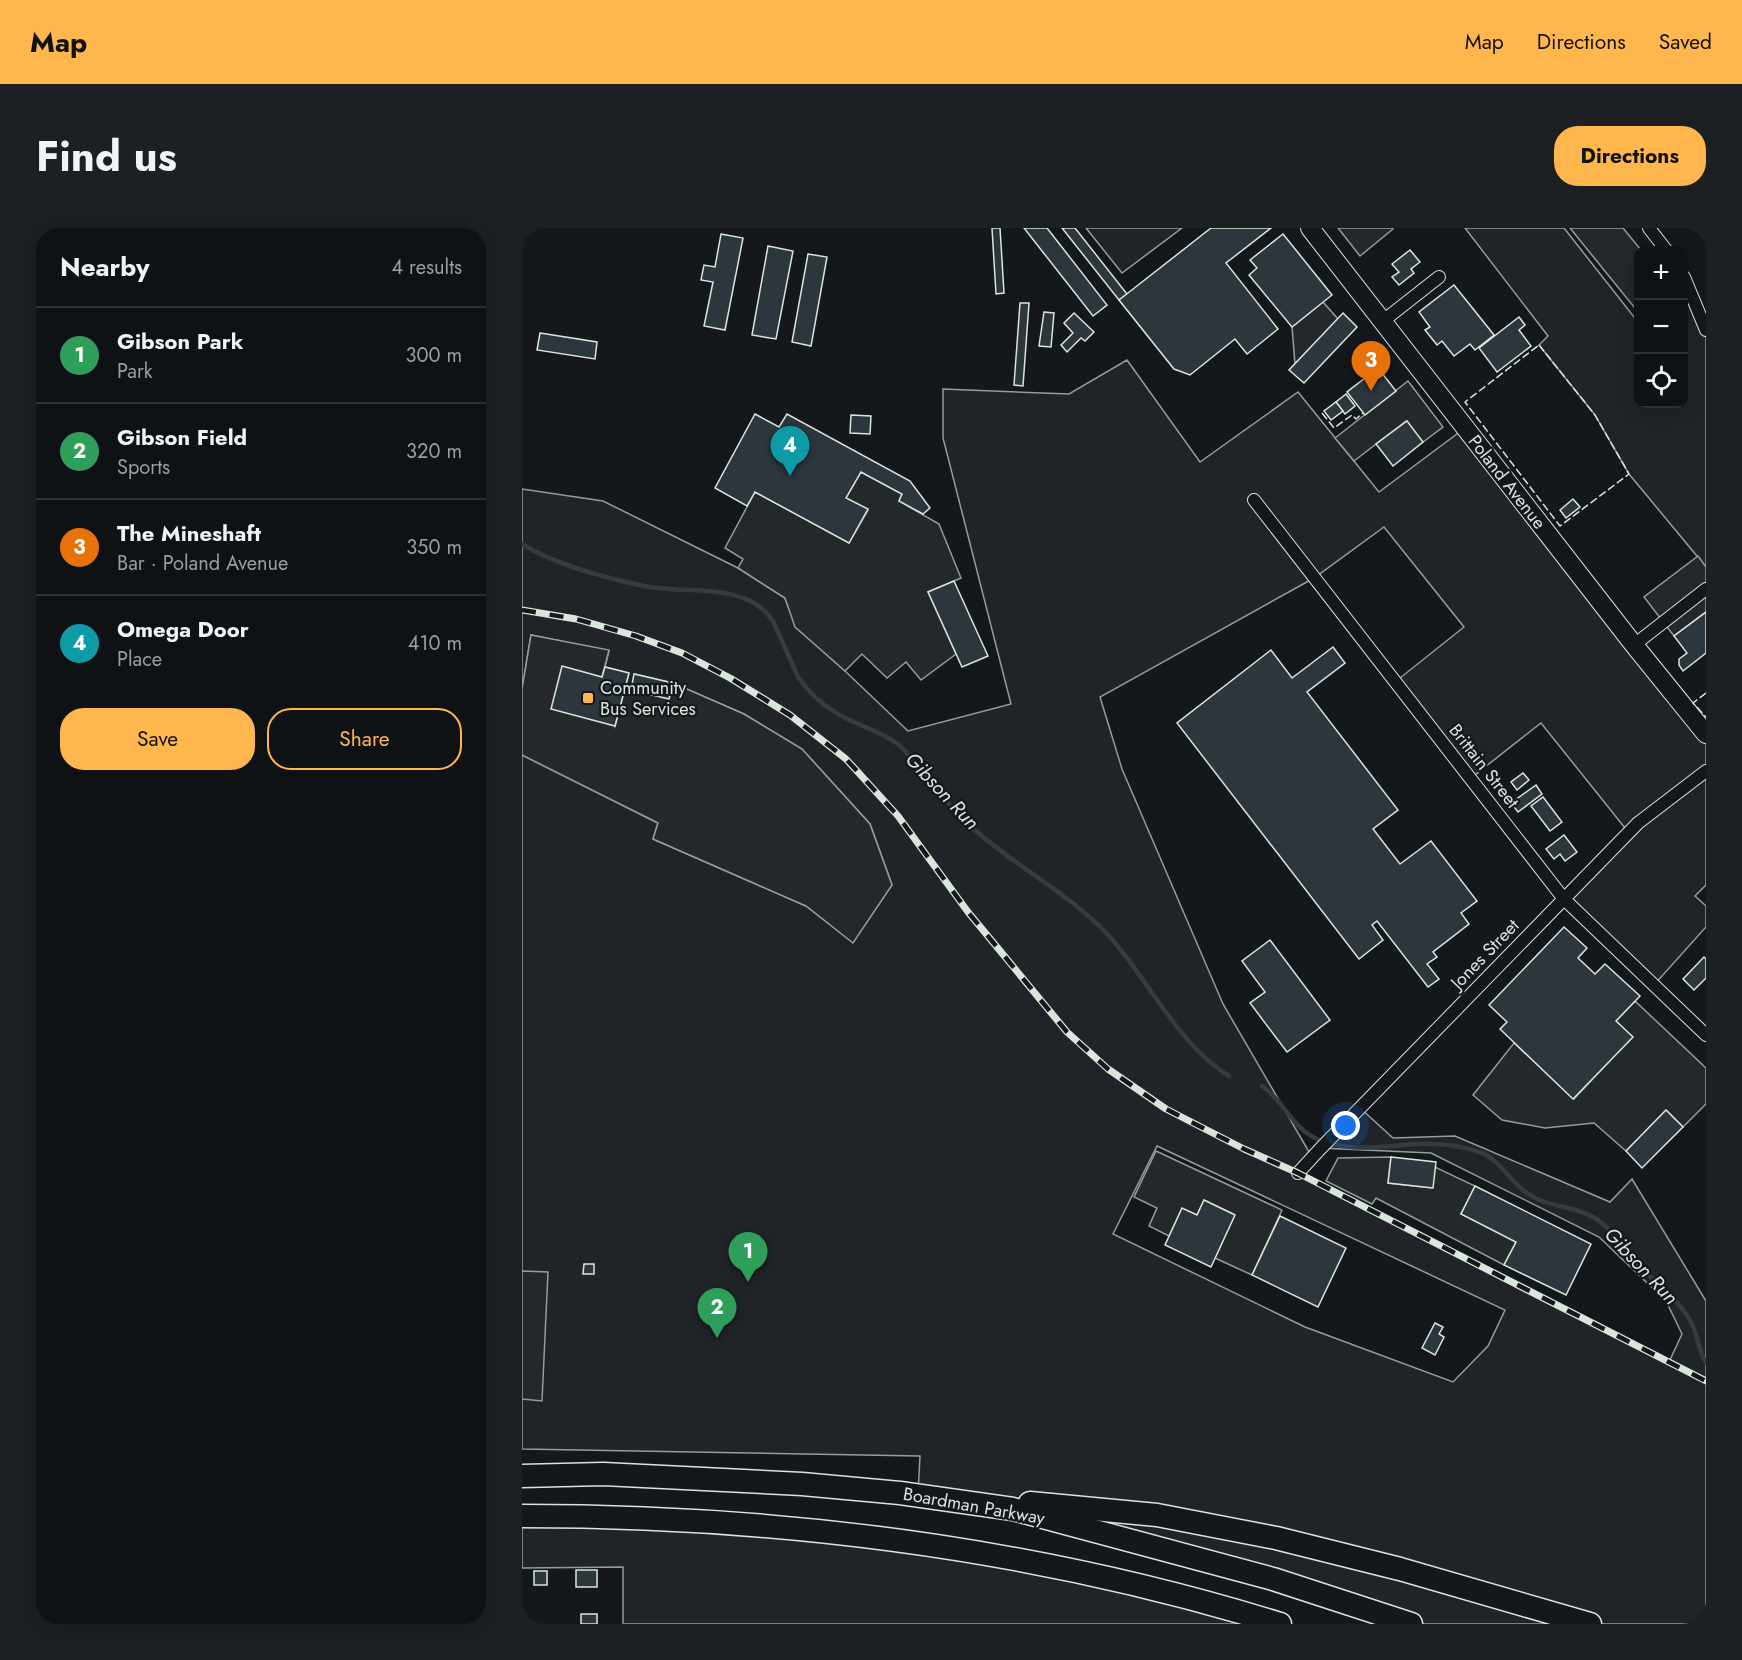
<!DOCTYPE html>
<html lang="en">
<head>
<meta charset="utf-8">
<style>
  body { margin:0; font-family:Jost,sans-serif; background:#1d2022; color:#f1f3f6 }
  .controls { position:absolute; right:18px; top:18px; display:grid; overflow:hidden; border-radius:12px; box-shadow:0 3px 15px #0003 }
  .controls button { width:54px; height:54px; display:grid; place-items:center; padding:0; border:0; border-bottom:2px solid #2f3234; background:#0f1215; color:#f1f3f6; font:30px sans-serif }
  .you { position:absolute; left:824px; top:898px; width:21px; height:21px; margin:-15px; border:4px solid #fff; border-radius:50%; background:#1a73e8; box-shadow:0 0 0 9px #1a73e833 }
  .badge { display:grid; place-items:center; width:39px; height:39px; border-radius:50%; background:#ffb74d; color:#fff; font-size:20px; font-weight:700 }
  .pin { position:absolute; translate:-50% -50px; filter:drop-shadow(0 2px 3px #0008) }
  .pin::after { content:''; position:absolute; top:32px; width:21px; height:18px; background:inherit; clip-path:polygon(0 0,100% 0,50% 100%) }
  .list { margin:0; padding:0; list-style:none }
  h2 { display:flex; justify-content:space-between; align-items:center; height:78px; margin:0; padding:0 24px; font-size:26px }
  h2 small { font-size:20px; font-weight:400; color:#9b9ea0 }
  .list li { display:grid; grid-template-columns:39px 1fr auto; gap:18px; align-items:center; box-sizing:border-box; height:96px; padding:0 24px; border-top:2px solid #2f3234 }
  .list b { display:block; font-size:22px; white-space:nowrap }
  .list p { margin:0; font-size:20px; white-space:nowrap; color:#9b9ea0 }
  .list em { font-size:20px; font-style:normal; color:#9b9ea0 }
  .actions { display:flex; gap:12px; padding:18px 24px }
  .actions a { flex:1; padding:14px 0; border:2px solid #ffb74d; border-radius:24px; text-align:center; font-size:21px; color:#ffb74d }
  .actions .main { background:#ffb74d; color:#111 }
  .icon { flex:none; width:33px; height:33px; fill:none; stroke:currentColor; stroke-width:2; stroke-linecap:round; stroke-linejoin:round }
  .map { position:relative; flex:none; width:1184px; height:1396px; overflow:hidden; border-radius:24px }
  header { display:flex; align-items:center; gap:36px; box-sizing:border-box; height:84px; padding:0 30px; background:#ffb74d; color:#111 }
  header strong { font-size:28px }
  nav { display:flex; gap:33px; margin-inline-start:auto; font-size:21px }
  .intro { display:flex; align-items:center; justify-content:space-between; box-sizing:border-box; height:144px; padding:0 36px }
  h1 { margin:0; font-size:42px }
  .button { padding:15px 27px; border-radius:24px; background:#ffb74d; color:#111; font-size:21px; font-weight:700 }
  main { display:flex; gap:36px; padding:0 36px }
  aside { flex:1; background:#0f1215; border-radius:24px; box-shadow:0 3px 15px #0003 }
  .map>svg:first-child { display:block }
  .green { fill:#202428; stroke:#939e99; stroke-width:1.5; fill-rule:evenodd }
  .parking { fill:#24282b; stroke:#939e99; stroke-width:1.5 }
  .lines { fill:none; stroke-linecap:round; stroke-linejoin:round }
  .stream { stroke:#363b3e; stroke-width:4.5 }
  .building { fill:#2c363c; stroke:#d8e6dc; stroke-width:1.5 }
  .street-casing { stroke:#d8e6dc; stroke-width:14 }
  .secondary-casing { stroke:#d8e6dc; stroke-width:20 }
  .highway-casing { stroke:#d8e6dc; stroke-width:25 }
  .street { stroke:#14181c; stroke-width:12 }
  .secondary { stroke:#14181c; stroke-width:18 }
  .highway { stroke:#14181c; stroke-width:22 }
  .rail-casing { stroke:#d8e6dc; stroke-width:7 }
  .rail { stroke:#14181c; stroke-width:4.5; stroke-dasharray:14; stroke-linecap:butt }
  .fence { stroke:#d8e6dc; stroke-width:1.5; stroke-dasharray:8 3; stroke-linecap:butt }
  .poi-dot { fill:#ffb74d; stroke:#14181c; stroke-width:2 }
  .labels { text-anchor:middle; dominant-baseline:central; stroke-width:4.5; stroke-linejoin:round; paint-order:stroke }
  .street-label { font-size:18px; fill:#d8e6dc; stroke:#14181c }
  .poi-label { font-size:18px; fill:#d8e6dc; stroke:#14181c; text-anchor:start }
  .water-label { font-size:20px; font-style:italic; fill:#d8e6dc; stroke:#14181c }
</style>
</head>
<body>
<header>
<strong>Map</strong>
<nav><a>Map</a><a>Directions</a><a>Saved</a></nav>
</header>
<div class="intro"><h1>Find us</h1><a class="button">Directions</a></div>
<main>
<aside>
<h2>Nearby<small>4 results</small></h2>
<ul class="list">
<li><span class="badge" style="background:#2e9e5b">1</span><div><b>Gibson Park</b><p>Park</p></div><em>300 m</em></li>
<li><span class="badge" style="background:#2e9e5b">2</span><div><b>Gibson Field</b><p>Sports</p></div><em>320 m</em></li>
<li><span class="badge" style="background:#e8710a">3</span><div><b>The Mineshaft</b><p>Bar · Poland Avenue</p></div><em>350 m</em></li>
<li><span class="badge" style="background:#0f9aa8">4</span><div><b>Omega Door</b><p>Place</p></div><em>410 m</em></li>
</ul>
<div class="actions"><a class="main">Save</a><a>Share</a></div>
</aside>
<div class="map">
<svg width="1184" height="1396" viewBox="0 0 1184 1396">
  <rect width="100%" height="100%" fill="#14181c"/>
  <g class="green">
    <path d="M564,0H660L600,45Z"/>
    <path d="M943,0H1042L1116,94V176H1162V61L1184,102V339L1107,246L1073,187L1017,117L1026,108Z"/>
    <path d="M605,132L678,234L776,164L857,264L943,200L1184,506V657L1173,668L1184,678V699L1132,757L1042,671L1107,605L1019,495L949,550L873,454L942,399L862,299L792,350L578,469L600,541L701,776L790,929L775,947L1147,1134L1160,1106L1144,1073L1077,1009L909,925L799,920L838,880L871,910L933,908L1088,974L1110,951L1184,1073V1396H889L396,1266L398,1228L0,1221V527L136,595L131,611L284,678L331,714L370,657L348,596L280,521L222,486L151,455L113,446L109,462L103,460L107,445L83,439L87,423L9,407L0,461V261L81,273L216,340L263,370L274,399L323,443L386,503L489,476L421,210V161L547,166ZM635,918L983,1082L966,1118L931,1154L783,1099L591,1006Z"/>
    <path d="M0,1295L330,1306L758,1396H101V1339L0,1340Z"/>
  </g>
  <g class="parking">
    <path d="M816,0H870L871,1L838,28Z"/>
    <path d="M1048,0H1101L1119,22H1116V84Z"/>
    <path d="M801,74L816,91L773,136L770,99Z"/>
    <path d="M886,153L921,199L901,214L884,193L832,233L813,210Z"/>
    <path d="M339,244L380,266L377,273L417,296L439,350L406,364L434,426L399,452L384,434L365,450L340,426L323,443L273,399L263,370L216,340L221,331L203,320L233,264L327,315L346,282L324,270Z"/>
    <path d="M1176,328L1184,339V384L1152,408L1122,369Z"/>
    <path d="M9,407L87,422L80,449L93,498L103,460L147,470L151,455L222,486L280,521L348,596L370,657L331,715L284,678L131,611L136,595L0,527V461Z"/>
    <path d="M1113,773L1184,840V876L1161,899L1144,882L1104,923L1072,895L1023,900L980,892L951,867L992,815L1052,871L1110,809L1094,793Z"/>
    <path d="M634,923L760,982L730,1047L693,1030L712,986L682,972L675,987L660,981L647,1008L627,998L635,980L612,969Z"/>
    <path d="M869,929L866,955L910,960L913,939L953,958L939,986L994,1014L982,1037L854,970L850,976L804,953L816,930Z"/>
    <path d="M0,1043L26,1044L20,1173L0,1171Z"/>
  </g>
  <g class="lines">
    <g class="stream">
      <path d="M0,316C32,336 84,350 122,358C162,367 224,352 251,393L276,449C289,468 310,485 332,494C347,501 362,506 376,516C383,522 388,530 394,537C411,556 426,577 445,595C487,635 548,665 587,708C627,752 656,817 707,848"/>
      <path d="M740,858C761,872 770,900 795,911C826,925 862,918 894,916C915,915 937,917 957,924C977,930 988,954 1005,965C1025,980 1051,977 1073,990C1089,1000 1097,1016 1109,1030C1130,1053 1160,1071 1172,1101C1177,1113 1177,1124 1184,1135"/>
    </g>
  </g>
  <g class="building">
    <path d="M470,0H478L482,65L474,66Z"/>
    <path d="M502,0H525L585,77L571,88Z"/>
    <path d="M540,0H553L605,66L597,72Z"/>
    <path d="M689,0H749L704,35L756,101L725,126L713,111L668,147L652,141L597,72Z"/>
    <path d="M199,6L221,10L203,102L182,98L191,54L179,52L182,37L193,39Z"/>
    <path d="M761,6L810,67L770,99L727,47L735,40L728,32Z"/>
    <path d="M246,18L271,23L254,111L230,107Z"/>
    <path d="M888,22L898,34L889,41L892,45L877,57L870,49L877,44L870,36Z"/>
    <path d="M286,26L305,29L289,118L270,114Z"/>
    <path d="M932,57L972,107L953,122L948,116L932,128L920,113L915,117L903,102L908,99L897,84Z"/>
    <path d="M498,75H507L501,158L492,157Z"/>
    <path d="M522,84L532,85L529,119L517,118Z"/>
    <path d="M552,85L572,104L563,113L559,110L545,124L539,117L551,105L542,95Z"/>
    <path d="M821,85L835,99L782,155L767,142Z"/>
    <path d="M997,89L1003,97L997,102L1009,118L975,144L957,120Z"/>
    <path d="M18,105L75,114L73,131L15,122Z"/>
    <path d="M856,140L874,163L843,187L825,164Z"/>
    <path d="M824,166L833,178L823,186L814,174Z"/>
    <path d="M814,174L821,183L809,192L802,183Z"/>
    <path d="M233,186L257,199L265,186L388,253L408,280L401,286L377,273L380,266L339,244L324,270L346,281L327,315L233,264L225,278L193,260Z"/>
    <path d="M329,187L349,188L348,206L328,205Z"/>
    <path d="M885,193L901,214L871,238L854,216Z"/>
    <path d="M1051,271L1058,279L1044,290L1038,282Z"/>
    <path d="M432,353L466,428L440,439L406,364Z"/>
    <path d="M1184,384V425L1161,443L1157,437V431L1165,425L1152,408Z"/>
    <path d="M811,419L823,435L785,464L876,582L851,601L878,636L909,613L955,673L939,685L947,696L911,724L915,729L905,736L917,751L906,759L855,693L850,697L861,712L837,731L655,495L749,422L770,450Z"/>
    <path d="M40,438L80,449L83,439L107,445L93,498L29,481Z"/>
    <path d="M112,446L151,455L147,471L109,462Z"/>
    <path d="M1001,545L1007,552L995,562L989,554Z"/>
    <path d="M1014,557L1020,566L996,584L989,575Z"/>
    <path d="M1021,569L1040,594L1028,603L1009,578Z"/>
    <path d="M1042,607L1055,624L1043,633L1038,626L1032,631L1024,621Z"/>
    <path d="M1042,699L1065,720L1056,730L1073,746L1083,736L1118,768L1094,793L1111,809L1051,871L978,801L985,794L967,777Z"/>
    <path d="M748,712L808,792L765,824L728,775L743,764L720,733Z"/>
    <path d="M1182,729L1184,731V750L1172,762L1161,751Z"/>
    <path d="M1144,882L1161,899L1120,940L1104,923Z"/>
    <path d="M869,929L914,934L911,960L866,955Z"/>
    <path d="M953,958L1069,1016L1044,1067L982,1037L994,1014L939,986Z"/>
    <path d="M682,972L713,987L689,1039L643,1017L660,980L675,987Z"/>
    <path d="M758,988L824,1020L796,1079L730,1047Z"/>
    <path d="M62,1036H72V1046H61Z"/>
    <path d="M913,1095L921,1099L917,1106L922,1109L913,1127L900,1120Z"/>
    <rect x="54" y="1342" width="21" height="17"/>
    <rect x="12" y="1343" width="13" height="14"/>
    <rect x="59" y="1386" width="16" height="10"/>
  </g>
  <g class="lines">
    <g class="street-casing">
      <g id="street">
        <path d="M1127,0L1144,22"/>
        <path d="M1162,49L1184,102"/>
        <path d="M861,93L917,49"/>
        <path d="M732,272L1042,671L1184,807"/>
        <path d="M1112,417L1184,361"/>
        <path d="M776,945L799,920L1116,595L1184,543"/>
      </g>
    </g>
    <g class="secondary-casing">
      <path id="secondary" d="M788,0L1112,417L1184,506"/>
    </g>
    <g class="highway-casing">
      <g id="highway">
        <path d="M0,1248L81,1246L280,1256L378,1265L491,1281L751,1351L889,1396"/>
        <path d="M508,1275L635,1287L754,1310L878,1341L1068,1396"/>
        <path d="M0,1288C256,1288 513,1320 758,1396"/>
      </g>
    </g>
    <use href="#street" class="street"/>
    <use href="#secondary" class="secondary"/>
    <use href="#highway" class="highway"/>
    <g class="rail-casing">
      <path id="rail" d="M0,382L54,391L114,408L160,425L208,450L268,487L324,531L376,588L446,684L545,804L586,841L644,881L722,921L776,945L1184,1153"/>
    </g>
    <use href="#rail" class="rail"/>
    <g class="fence">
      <path d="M1017,117L1073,187L1107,246L1038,298L943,174Z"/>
      <path d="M838,118L856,140"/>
      <path d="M800,185L812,200L830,187L834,191L841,185"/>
      <path d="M1184,465L1171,475L1184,489"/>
    </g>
  </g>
  <rect class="poi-dot" x="60" y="464" width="12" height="12" rx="3"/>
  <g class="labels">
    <g class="street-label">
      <text transform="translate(985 254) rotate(52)">Poland Avenue</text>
      <text transform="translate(962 538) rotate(52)">Brittain Street</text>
      <text transform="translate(963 726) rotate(-46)">Jones Street</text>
      <text transform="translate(452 1278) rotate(10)">Boardman Parkway</text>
    </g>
    <g class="poi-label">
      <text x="78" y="460">Community<tspan x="78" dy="21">Bus Services</tspan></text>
    </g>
    <g class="water-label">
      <text transform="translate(420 563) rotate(47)">Gibson Run</text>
      <text transform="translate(1119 1038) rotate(47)">Gibson Run</text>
    </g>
  </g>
</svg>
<div class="controls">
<button>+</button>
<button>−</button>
<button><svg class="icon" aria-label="locate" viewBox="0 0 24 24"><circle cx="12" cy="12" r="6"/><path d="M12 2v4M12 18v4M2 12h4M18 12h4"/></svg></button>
</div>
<div class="you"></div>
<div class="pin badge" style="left:226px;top:1054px;background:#2e9e5b">1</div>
<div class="pin badge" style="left:195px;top:1110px;background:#2e9e5b">2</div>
<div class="pin badge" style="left:849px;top:163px;background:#e8710a">3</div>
<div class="pin badge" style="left:268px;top:248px;background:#0f9aa8">4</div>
</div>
</main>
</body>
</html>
